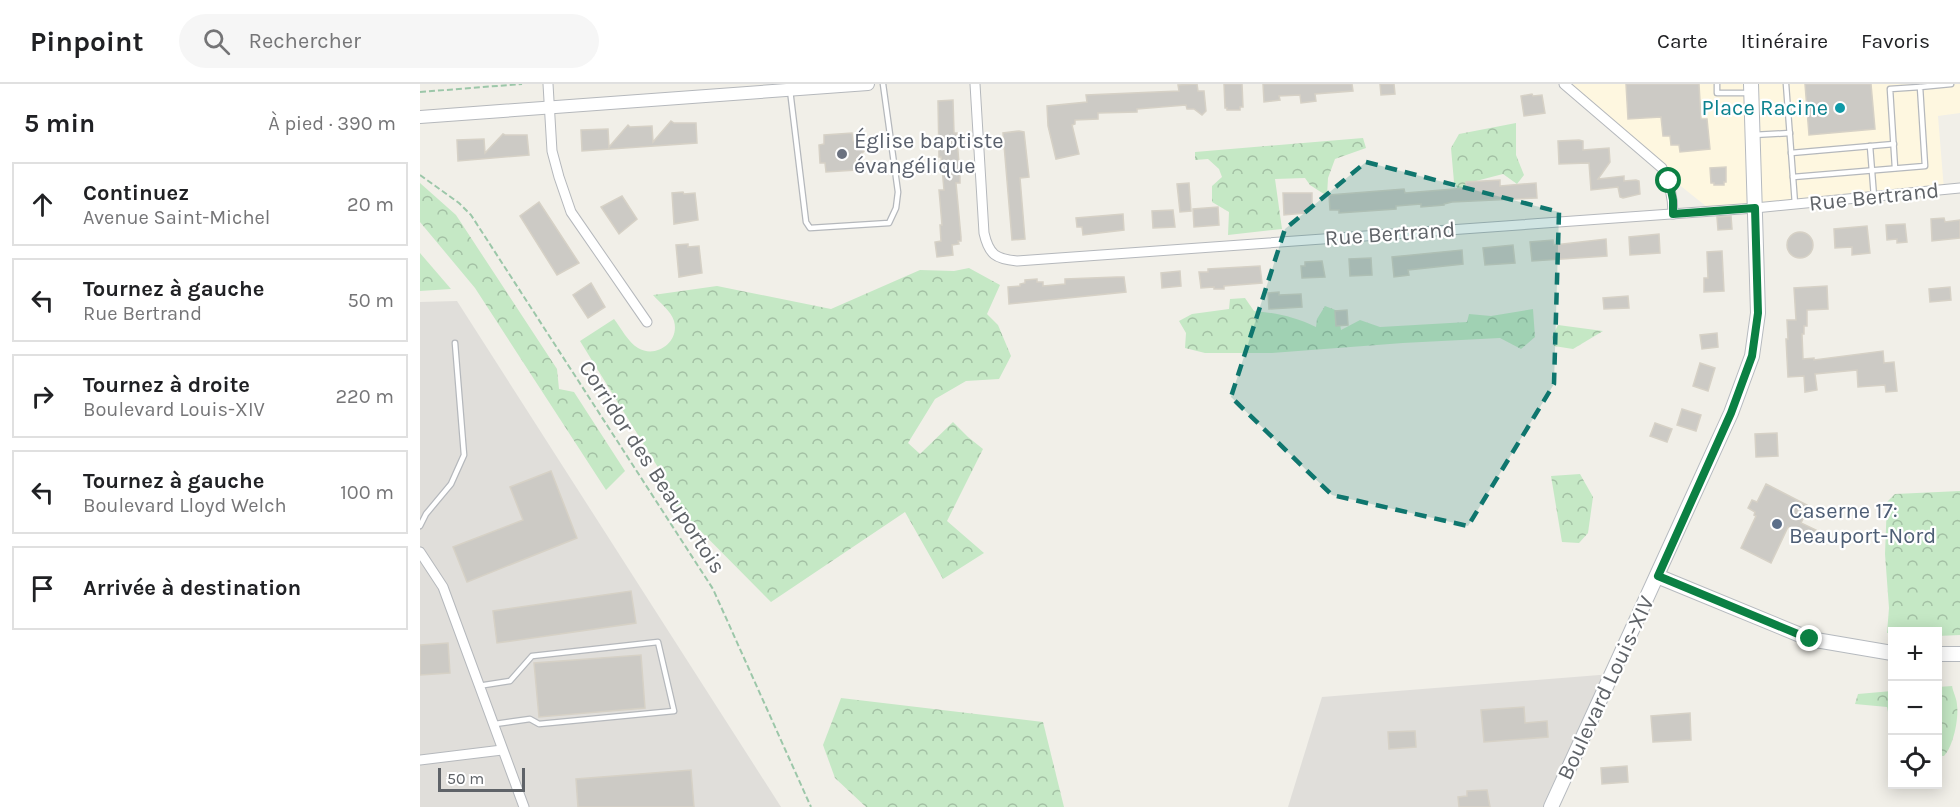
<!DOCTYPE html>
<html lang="fr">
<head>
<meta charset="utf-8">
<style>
  body { margin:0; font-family:Karla,sans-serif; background:#f6f6f6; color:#202124 }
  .controls { position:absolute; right:18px; bottom:18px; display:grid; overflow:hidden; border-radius:0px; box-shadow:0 3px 15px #0003 }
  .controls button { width:54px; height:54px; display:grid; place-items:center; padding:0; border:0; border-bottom:2px solid #e0e0e0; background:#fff; color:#202124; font:30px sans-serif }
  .scale { position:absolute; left:18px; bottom:15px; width:87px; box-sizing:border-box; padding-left:6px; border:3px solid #5f6368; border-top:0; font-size:16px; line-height:21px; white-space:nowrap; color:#5f6368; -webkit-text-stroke:4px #fff; paint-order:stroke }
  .stop { position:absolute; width:18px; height:18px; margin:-14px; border:4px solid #0b8043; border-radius:50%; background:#fff }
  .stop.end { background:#0b8043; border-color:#fff; box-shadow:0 2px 6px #0008 }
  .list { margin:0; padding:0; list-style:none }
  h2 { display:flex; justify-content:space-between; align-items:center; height:78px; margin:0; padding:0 24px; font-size:26px }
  h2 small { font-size:20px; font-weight:400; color:#757577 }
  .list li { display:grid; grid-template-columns:39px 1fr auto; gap:18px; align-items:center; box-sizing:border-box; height:84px; margin:0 12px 12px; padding:0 12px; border:2px solid #e0e0e0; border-radius:0px }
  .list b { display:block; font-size:22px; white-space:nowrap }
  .list p { margin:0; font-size:20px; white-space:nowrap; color:#757577 }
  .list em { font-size:20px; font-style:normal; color:#757577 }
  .icon { flex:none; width:33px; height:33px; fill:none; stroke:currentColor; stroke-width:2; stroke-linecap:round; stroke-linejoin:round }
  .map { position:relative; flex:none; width:1540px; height:723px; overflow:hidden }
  header { display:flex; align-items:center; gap:36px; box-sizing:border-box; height:84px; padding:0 30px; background:#fff; border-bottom:2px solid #e0e0e0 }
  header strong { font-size:28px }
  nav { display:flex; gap:33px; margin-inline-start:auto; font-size:21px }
  .search { width:420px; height:54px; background:#f6f6f6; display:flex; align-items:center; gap:15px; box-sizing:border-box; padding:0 21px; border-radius:33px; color:#757577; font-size:22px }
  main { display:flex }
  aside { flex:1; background:#fff }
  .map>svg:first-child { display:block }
  .commercial { fill:#fef7e0 }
  .industrial { fill:#e0deda }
  .forest { fill:url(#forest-crowns) }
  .building { fill:#cccac5; stroke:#d6d1c6; stroke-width:1.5 }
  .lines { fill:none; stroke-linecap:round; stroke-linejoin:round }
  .service-casing { stroke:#b5b8bc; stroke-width:7 }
  .minor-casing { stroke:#b5b8bc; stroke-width:11 }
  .tertiary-casing { stroke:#b5b8bc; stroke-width:14 }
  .secondary-casing { stroke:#b6babf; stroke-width:16 }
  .path { stroke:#9cc7a9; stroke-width:2; stroke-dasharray:6 3; stroke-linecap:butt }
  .service { stroke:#fff; stroke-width:4.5 }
  .minor { stroke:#fff; stroke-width:9 }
  .tertiary { stroke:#fff; stroke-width:12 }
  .secondary { stroke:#fff; stroke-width:14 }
  .route { stroke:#0b8043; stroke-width:8 }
  .marked { fill:#0f766e; fill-opacity:0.2; stroke:#0f766e; stroke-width:4.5; stroke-dasharray:12 8; stroke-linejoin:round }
  .culture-dot { fill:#0f9aa8; stroke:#fff; stroke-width:2 }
  .worship-dot { fill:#6b7280; stroke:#fff; stroke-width:2 }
  .service-dot { fill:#5c6f8a; stroke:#fff; stroke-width:2 }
  .labels { text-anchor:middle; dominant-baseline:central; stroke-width:4.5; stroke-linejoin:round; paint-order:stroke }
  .culture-label { font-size:22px; fill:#0d838f; stroke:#fff; text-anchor:end }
  .worship-label { font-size:22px; fill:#5b616d; stroke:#fff; text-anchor:start }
  .street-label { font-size:22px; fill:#5f6368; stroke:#fff }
  .service-label { font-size:22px; fill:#4e5e75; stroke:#fff; text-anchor:start }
</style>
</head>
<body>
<header>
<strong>Pinpoint</strong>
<div class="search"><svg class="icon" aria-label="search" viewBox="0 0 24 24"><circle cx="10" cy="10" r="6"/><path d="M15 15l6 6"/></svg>Rechercher</div>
<nav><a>Carte</a><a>Itinéraire</a><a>Favoris</a></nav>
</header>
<main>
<aside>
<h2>5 min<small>À pied · 390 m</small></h2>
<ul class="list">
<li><svg class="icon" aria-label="ahead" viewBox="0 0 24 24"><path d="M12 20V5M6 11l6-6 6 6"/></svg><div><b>Continuez</b><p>Avenue Saint-Michel</p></div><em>20 m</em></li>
<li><svg class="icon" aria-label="left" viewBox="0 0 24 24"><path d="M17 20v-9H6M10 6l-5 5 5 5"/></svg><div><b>Tournez à gauche</b><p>Rue Bertrand</p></div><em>50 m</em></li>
<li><svg class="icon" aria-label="right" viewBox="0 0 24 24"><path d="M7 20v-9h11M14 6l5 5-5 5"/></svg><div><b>Tournez à droite</b><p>Boulevard Louis-XIV</p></div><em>220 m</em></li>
<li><svg class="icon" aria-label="left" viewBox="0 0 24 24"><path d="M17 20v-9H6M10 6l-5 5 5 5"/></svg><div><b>Tournez à gauche</b><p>Boulevard Lloyd Welch</p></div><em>100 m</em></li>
<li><svg class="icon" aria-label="arrive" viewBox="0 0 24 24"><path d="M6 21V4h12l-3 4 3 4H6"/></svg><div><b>Arrivée à destination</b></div></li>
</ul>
</aside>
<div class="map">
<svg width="1540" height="723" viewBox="0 0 1540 723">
  <defs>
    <pattern id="forest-crowns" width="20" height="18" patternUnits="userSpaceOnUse" patternTransform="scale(1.5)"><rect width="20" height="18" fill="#c5e8c5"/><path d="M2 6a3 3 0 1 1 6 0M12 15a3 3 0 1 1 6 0" fill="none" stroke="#a3c0a4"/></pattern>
  </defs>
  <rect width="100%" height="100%" fill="#f1efe8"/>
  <path class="commercial" d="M1140,0H1540V29L1518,32L1524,106L1292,127L1192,47Z"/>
  <g class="industrial">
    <path d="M37,217L361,723H0V218Z"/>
    <path d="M1192,590L1131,723H868L902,613Z"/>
  </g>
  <g class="forest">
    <path d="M1096,39V71L1104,91L1097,100L1083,90L1056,97L1043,115L1034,98L1031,64L1039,50Z"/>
    <path d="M943,54L946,64L915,75L908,94L907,112L890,101L885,94L855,95L862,145L808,151L809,128L792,118V102L802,93L799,85L788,75L775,76V68Z"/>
    <path d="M0,99L36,131L137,285L139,305L154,308L205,387L186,406L55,204L0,138Z"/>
    <path d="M0,169L31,205L0,207Z"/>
    <path d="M549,184L580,201L567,230L578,241L591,272L579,295L546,297L515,315L488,359L500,370L533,338L548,353L563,365L527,437L564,469L523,495L485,428L351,518L240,406L239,385L160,257L194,235C201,244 208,258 218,264C236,275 260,258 254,237C251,227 240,219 233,211L297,202L411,225L500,186L534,187Z"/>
    <path d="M825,214L834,227C857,229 875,233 896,243L897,235L905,222L918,227L921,246L940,236L960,243L1047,238L1049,230L1071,232L1113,225L1115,253L1101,265L1080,254L983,259L852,269H785L765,264L766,249L759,237L772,230L809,225L810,215Z"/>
    <path d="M1138,241L1183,247L1153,265L1134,262L1132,253Z"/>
    <path d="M1160,390L1173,413L1168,449L1159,459L1142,458L1131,392Z"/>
    <path d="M1540,407V551L1518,552V548L1467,549L1469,524L1465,470L1467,418L1475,410Z"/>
    <path d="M1532,602C1533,608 1537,615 1537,621C1539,635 1533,663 1524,672H1518V603Z"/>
    <path d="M1472,607V648L1467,623L1435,620L1438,610Z"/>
    <path d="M421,614L623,638L644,723H446L415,694L403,661Z"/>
  </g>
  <g class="building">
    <path d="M777,0L778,7H784L786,27L782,31L774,25H767L766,21L717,25V28L678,29V35L655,36V40L652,41L659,70L636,75L628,42L627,22L667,18L666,11L759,7L758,1Z"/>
    <path d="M804,0H822L823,23H820V26H807V24H805Z"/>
    <path d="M843,0H932L933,7L895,10L896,17L881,19L880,11L859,12L860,16L844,18Z"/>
    <path d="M960,0H974L975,10L961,11Z"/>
    <path d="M1206,0H1279L1281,35H1287L1290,65L1260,68L1259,61H1251L1250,52H1243L1241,33L1208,35Z"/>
    <path d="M1385,0H1451L1455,45L1389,51Z"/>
    <path d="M1112,10L1113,12L1122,11L1125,29L1104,32L1101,12Z"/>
    <path d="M533,16L534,49H537V55L540,92V99H536L541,153V157H538L539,160L532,161L533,171L517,173L515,158L521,157L520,141H522L519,106H524L521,73H519L518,17Z"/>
    <path d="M251,37L254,39H276L277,59L162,67L161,46L188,45L189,63L208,41L210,43L232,42L233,58Z"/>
    <path d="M599,47L604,48L609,93L600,94L605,155L592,156L583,49Z"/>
    <path d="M432,49L433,57L444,67L435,77L436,86L406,88L405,79H400L399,61L404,60V51Z"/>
    <path d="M83,50L85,51H107L109,71L38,77L37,56L64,55L65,69Z"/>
    <path d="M1159,56L1163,57V66L1189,64L1190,78L1178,95L1204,92V97L1216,96L1219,97L1220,110L1203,114L1200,113L1198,103L1171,106L1169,79L1139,80L1138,57Z"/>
    <path d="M1306,83V98H1304V101H1294V99H1291L1290,84Z"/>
    <path d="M1080,96V102L1116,99L1117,114L1032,118L1024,120V121L1001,123V120L976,122V125L919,129V126H910L909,111L984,105L985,109L1046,104V98Z"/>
    <path d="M769,99L771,127L760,128L757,100Z"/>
    <path d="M263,108L264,110L275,109L278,136L254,140L252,109Z"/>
    <path d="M863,109H892V125L885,126V129L864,131Z"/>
    <path d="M202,112L217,135L199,150L181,123Z"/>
    <path d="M119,118L159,179L137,191L100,132Z"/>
    <path d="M798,123L799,141L774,143L773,125Z"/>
    <path d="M753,126L755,143L733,144L732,127Z"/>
    <path d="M703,130L704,146L663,151L662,143H657L656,134Z"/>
    <path d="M1311,132L1312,145L1298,146L1297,133Z"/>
    <path d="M1524,134L1525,138L1540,136V154L1512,157L1511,135Z"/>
    <path d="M1485,140L1487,158L1477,159V155L1467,156L1466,141Z"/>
    <path d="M1447,142L1450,169L1432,171V163L1415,164L1414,145Z"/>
    <circle cx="1380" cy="161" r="13"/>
    <path d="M1239,150L1240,169L1210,171L1209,153Z"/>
    <path d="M1186,155L1187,172L1112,177L1110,158L1133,156L1134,161Z"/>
    <path d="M268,160V163L279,162L282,189L259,193L256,161Z"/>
    <path d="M1093,161L1095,179L1065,181L1063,164Z"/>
    <path d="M1042,166L1043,180L988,186L989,191L974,193L972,173Z"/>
    <path d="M1302,167L1304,207L1284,208V194H1288L1287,168Z"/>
    <path d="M951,174L952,191L930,192L929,175Z"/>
    <path d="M902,177L905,193L882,194L881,182H885V178Z"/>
    <path d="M840,182L842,199L804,202V205H794V203L781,204L779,188H788V185Z"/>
    <path d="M760,187L761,202L742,204L741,189Z"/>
    <path d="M697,193H704L706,208L589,220L588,203L600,202V200L605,199V196L617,195V198H623V202L645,200V195Z"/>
    <path d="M171,199L185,223L168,234L153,211Z"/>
    <path d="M1407,202L1408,225L1387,226V242H1384V250H1382L1383,275L1394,274V276L1463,267L1464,279L1474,278L1477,307L1466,308L1465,301L1438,303L1437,286L1395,290L1397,306L1385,308L1384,292L1368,293L1366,255H1368L1367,236H1376L1374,204Z"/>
    <path d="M1530,203L1531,216L1510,218L1509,205Z"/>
    <path d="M859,208V211L881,210L882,223L849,225L848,209Z"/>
    <path d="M1208,212L1209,224L1184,225L1183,214Z"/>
    <path d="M927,226L928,241L916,242L915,227Z"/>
    <path d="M1297,249L1298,263L1282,265L1280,251Z"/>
    <path d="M1280,279L1295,284L1288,307L1273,302Z"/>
    <path d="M1262,325L1281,331L1276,347L1257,341Z"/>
    <path d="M1235,339L1252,345L1247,358L1230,352Z"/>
    <path d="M1357,349L1358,372L1336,373L1335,350Z"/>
    <path d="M131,387L157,454L47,498L33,463L103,436L90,403Z"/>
    <path d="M1346,400L1389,422L1381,439L1396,446L1392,454L1368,443L1351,479L1321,464L1336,432L1334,431L1335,428L1328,424L1332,416L1337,418Z"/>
    <path d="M211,507L216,539L77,559L73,527Z"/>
    <path d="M28,559L30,589L0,591V561Z"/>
    <path d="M221,571L225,624L119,633L114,579Z"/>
    <path d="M1104,623L1105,639L1127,637L1128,653L1064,658L1061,626Z"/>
    <path d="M1270,629L1271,656L1233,658L1231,632Z"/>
    <path d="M995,647L996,663L969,665L968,648Z"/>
    <path d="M1207,682L1208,698L1182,700L1181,684Z"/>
    <path d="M271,686L274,723H158L156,695Z"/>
    <path d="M1067,706L1070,723H1039L1038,713L1047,712V707Z"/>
  </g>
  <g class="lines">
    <g class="service-casing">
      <g id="service">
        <path d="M1297,0V9H1331"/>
        <path d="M1366,0L1375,120"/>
        <path d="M370,6L386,138L390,144L469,139L476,124L478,108L463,0"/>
        <path d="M1333,51L1370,49"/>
        <path d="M1450,62L1454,113"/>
        <path d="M1371,69L1474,60"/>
        <path d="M1475,84L1470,5L1500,3"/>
        <path d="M1373,93L1505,82L1500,3L1531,0"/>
        <path d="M0,442L6,430L31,400L44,371L35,259"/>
        <path d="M58,602L90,597L112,572L238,558L254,627L119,640L110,635L75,640"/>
      </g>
    </g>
    <g class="minor-casing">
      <g id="minor">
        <path d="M128,0L132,67L139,93L151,128L227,238"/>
        <path d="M555,0L564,149C569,171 576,175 597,177L1335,124L1540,104"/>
        <path d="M1144,0L1242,84C1250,99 1253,113 1253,130"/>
        <path d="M0,468L23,503L104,723"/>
        <path d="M0,676L82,666"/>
      </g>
    </g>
    <g class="tertiary-casing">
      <path id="tertiary" d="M0,33L448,0"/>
    </g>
    <g class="secondary-casing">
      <g id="secondary">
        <path d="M1237,492L1390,555L1472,569"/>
        <path d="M1518,570H1540"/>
        <path d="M1131,723L1311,329L1332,272L1338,229L1331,0"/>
      </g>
    </g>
    <g class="path">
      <path d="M0,8L102,0"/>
      <path d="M0,91L39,119L51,131L293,505L391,723"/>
    </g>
    <use href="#service" class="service"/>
    <use href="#minor" class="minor"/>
    <use href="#tertiary" class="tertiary"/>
    <use href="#secondary" class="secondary"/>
  </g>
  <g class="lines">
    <path class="route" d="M1249,97L1253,116V130L1335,124L1338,229L1332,272L1311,329L1238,492L1390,555"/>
  </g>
  <path class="marked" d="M946,78L1139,128L1134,300L1048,442L912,411L811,313L865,145Z"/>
  <circle class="culture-dot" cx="1420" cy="24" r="6"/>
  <circle class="worship-dot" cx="422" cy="70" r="6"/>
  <circle class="service-dot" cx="1357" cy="440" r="6"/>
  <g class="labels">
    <g class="culture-label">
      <text x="1408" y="24">Place Racine</text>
    </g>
    <g class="worship-label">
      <text x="434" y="57">Église baptiste<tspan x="434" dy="25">évangélique</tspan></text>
    </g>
    <g class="street-label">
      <text transform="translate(1454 113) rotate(-6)">Rue Bertrand</text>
      <text transform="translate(970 150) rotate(-4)">Rue Bertrand</text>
      <text transform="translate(232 383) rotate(57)">Corridor des Beauportois</text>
      <text transform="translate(1186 604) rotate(-65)">Boulevard Louis-XIV</text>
    </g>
    <g class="service-label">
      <text x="1369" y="427">Caserne 17:<tspan x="1369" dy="25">Beauport-Nord</tspan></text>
    </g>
  </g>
</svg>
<div class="controls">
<button>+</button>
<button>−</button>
<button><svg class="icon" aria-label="locate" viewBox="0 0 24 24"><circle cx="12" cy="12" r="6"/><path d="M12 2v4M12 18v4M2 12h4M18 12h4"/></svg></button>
</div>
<div class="scale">50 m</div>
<div class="stop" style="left:1249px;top:97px"></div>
<div class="stop end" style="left:1390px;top:555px"></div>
</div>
</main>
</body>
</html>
